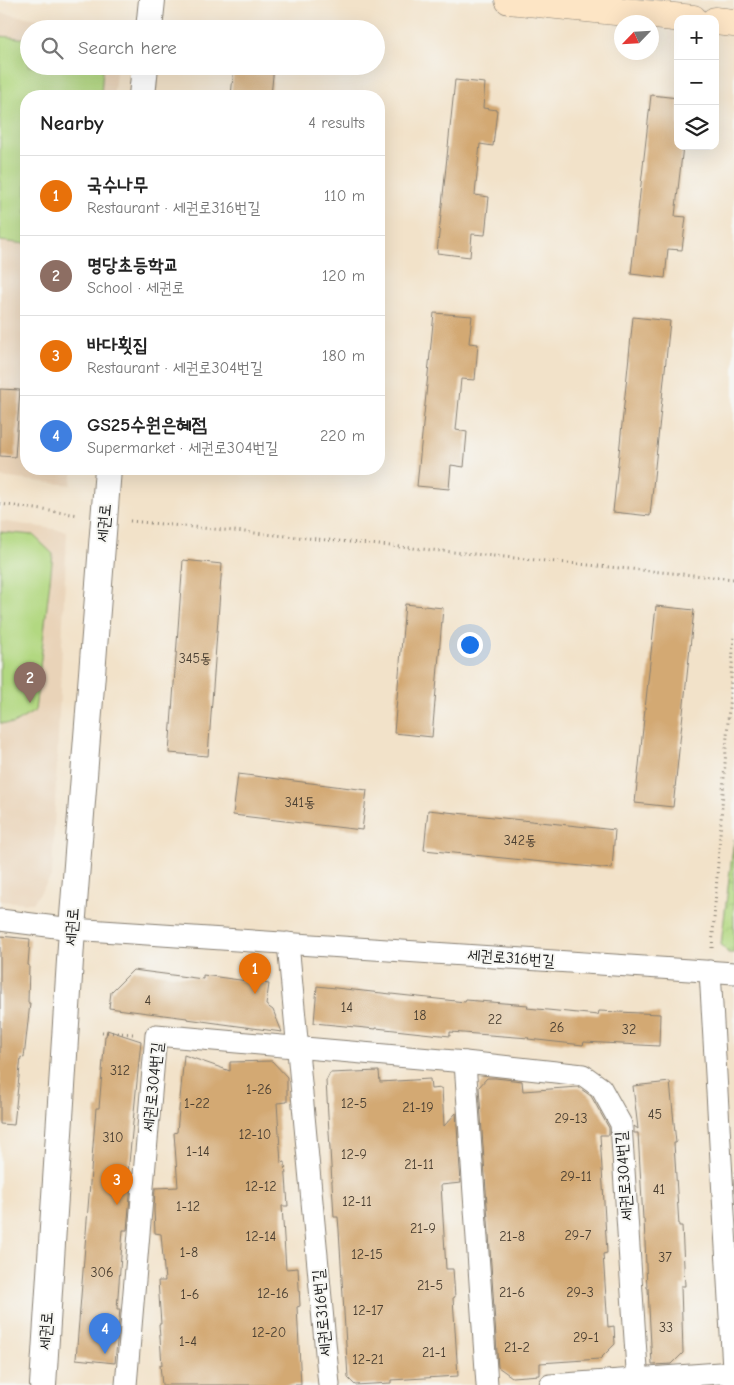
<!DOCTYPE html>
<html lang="en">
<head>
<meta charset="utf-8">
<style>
  body { margin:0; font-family:"Comic Neue","Poor Story",sans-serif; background:#f2f2f2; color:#222 }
  .controls { position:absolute; right:15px; top:15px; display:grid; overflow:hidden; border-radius:10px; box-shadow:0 5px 20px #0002 }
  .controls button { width:45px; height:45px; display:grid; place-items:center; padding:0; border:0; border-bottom:1px solid #e0e0e0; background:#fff; color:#222; font:25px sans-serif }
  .compass { position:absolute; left:614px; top:15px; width:45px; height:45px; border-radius:50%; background:#fff; box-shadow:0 5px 20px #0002; rotate:245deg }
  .you { position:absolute; left:469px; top:644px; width:18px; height:18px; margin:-12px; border:4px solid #fff; border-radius:50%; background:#1a73e8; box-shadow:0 0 0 8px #1a73e833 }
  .badge { display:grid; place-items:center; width:32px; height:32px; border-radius:50%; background:#c8321e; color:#fff; font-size:16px; font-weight:700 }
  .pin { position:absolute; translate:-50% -41px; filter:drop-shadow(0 1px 2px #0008) }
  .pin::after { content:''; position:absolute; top:26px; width:18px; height:15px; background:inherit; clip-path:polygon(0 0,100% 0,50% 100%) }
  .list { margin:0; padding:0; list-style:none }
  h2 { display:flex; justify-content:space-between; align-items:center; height:65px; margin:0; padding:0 20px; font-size:21px }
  h2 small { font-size:16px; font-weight:400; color:#767676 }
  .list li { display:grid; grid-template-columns:32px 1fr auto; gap:15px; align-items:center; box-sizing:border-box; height:80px; padding:0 20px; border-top:1px solid #e0e0e0 }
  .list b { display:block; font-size:19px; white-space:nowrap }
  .list p { margin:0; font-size:16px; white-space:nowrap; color:#767676 }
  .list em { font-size:16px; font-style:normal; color:#767676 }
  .icon { flex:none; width:28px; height:28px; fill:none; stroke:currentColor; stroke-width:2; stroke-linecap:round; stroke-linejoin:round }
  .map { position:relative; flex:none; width:734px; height:1385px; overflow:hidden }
  .search { position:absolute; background:#fff; box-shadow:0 5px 20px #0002; left:20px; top:20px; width:365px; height:55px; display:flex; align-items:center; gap:12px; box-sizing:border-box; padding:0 18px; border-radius:28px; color:#767676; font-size:19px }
  .panel { position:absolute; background:#fff; box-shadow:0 5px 20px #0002; left:20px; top:90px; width:365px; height:385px; border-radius:20px }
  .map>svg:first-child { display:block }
  .built { fill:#e9d3b8 }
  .grass { fill:#b2d881; stroke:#677a4e }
  .park { fill:url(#park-crowns); stroke:#677a4e }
  .building { fill:#d3a973 }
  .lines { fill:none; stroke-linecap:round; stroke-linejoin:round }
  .minor-casing { stroke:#877f72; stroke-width:23 }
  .tertiary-casing { stroke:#877f72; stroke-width:28 }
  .secondary-casing { stroke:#877f72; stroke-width:29 }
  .path { stroke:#877f72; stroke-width:3; stroke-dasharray:1 4; stroke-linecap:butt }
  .minor { stroke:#fff; stroke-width:21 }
  .tertiary { stroke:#fff; stroke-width:26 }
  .secondary { stroke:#fde5c5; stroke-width:28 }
  .labels { text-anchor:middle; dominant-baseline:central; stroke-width:4; stroke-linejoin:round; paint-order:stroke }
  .number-label { font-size:14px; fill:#4a3f32 }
  .street-label { font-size:16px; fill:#1c1c1c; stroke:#f6f6f2 }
</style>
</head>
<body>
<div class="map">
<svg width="734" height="1385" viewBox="0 0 734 1385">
  <defs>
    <pattern id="park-crowns" width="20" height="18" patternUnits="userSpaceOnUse" patternTransform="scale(1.25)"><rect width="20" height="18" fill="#b2d881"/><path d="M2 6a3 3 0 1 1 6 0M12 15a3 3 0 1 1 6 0" fill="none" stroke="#98b96f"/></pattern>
  </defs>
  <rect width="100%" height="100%" fill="#f6f6f2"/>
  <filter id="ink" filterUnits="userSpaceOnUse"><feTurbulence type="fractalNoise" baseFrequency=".02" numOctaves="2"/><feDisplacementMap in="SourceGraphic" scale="10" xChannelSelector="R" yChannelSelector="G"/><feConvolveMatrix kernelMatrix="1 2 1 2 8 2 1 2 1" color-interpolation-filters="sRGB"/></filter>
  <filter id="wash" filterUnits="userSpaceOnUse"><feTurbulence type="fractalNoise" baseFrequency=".0096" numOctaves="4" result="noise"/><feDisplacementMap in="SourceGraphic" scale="20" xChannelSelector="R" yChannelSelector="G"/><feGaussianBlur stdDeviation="1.12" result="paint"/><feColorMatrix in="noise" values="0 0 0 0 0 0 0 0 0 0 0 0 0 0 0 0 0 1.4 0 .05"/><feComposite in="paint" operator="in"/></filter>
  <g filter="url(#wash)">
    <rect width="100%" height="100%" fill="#f2e2c9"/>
    <g class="built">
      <path d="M0,13L102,29H29V66H117L113,96H26V469H73L71,485L0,477Z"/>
      <path d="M0,521L67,531L52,875L33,903L0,901Z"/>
    </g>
    <g class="grass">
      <path d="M0,36L29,39V66H103L101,96H26V244L0,241Z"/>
      <path d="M0,532L33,535L53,554L35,711L13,724L0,723Z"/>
    </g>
    <path class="park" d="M734,839V953H728L721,944Z"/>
    <g id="blocks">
      <g class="building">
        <path d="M234,66H274L271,96H231Z"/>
        <path d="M455,80L485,83L483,108L497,110L493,146L480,144L475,195L489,197L485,235L472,234L470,257L437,253Z"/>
        <path d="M651,95L678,98V146H683L675,216L686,217L682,250L668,249L665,278L631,274Z"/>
        <path d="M434,313L472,316L469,343L478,344L475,380L461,379L456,430L467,432L464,467L451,465L449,489L417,486Z"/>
        <path d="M633,317L670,321L650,516L613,512Z"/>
        <path d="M0,389L20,390L15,457L0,456Z"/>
        <path d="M183,560L222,564L208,756L169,753Z"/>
        <path d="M405,604L443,608L432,737L394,733Z"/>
        <path d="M656,606L694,610L673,807L635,803Z"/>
        <path d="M238,774L367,790L362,830L233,815Z"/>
        <path d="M428,810L615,830L612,869L424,850Z"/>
        <path d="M0,936L30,939L28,965H29L28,1003H30L24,1058L21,1057L14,1125L0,1124Z"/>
        <path d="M133,970L203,979V975L269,984L266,1005L273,1010L282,1032L187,1019V1018L109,1008L111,992Z"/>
        <path d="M317,986L465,1002L466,1000L528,1005L527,1008L598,1015L599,1011L660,1014L659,1046L584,1042L583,1045L528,1039L529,1038L450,1032V1036L376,1028V1029L314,1023Z"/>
        <path d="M107,1030L141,1041L128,1173H132L127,1230H123L117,1309H120L115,1363L76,1359L96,1108H99L105,1036H106Z"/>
        <path d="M184,1055L230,1071V1062L272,1061L287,1077V1102L277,1103L281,1163L285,1162L288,1206H282L286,1269L298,1268L300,1306L297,1307L301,1385H162L160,1365H162L159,1324H161L158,1281H165L161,1234L155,1233L154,1210L155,1188L178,1187L174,1133L177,1132Z"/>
        <path d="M379,1071L380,1082L430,1079L431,1089L442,1088L444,1126L456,1113L461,1183L441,1185L446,1269H453L455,1297L453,1298L458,1376L391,1380V1383L355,1385L348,1378L339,1230L338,1217H334L326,1081L330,1073Z"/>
        <path d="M487,1078H495L522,1081L523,1091L578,1087L591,1096L609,1128V1135H600L607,1253L603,1254L608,1327L614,1326L615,1344L600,1359L540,1363V1375L512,1377L498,1367L479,1087Z"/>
        <path d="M670,1082L676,1143H674L679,1226H682L685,1286H681L683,1353L672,1364L652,1365L648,1288H647L644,1219H643L638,1133H634V1126L638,1129L633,1086Z"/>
      </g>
    </g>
  </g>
  <g filter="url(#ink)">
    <use href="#blocks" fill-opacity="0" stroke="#877f72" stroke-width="1"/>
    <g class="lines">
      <g class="minor-casing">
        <g id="minor">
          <path d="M0,920L72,929L734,973"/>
          <path d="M288,943L329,1385"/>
          <path d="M710,971L734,1385"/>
          <path d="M465,1062L583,1075L601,1088L621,1124L638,1385"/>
          <path d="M126,1385L156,1035L465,1062L487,1385"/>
          <path d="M550,1385L734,1372"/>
        </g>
      </g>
      <g class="tertiary-casing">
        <g id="tertiary">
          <path d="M149,29L152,0"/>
          <path d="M142,96L145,66"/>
          <path d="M43,1385L72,929L108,469"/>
        </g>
      </g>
      <g class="secondary-casing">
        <g id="secondary">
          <path d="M509,0L693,19"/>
          <path d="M715,21L734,23"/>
        </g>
      </g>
      <g class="path">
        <path d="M0,504L79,515"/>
        <path d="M130,521L734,579"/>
        <path d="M712,948L734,636"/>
        <path d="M102,1032L133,1034"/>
      </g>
      <use href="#minor" class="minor"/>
      <use href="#tertiary" class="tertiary"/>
      <use href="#secondary" class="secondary"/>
    </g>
  </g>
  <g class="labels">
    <g class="number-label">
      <text x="195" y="658">345동</text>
      <text x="300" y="802">341동</text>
      <text x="520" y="840">342동</text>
      <text x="148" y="1000">4</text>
      <text x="347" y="1007">14</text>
      <text x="420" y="1015">18</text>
      <text x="495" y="1019">22</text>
      <text x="557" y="1027">26</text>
      <text x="629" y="1029">32</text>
      <text x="120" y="1070">312</text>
      <text x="259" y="1089">1-26</text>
      <text x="197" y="1103">1-22</text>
      <text x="354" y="1103">12-5</text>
      <text x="418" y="1107">21-19</text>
      <text x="655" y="1114">45</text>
      <text x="571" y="1118">29-13</text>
      <text x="255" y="1134">12-10</text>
      <text x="113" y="1137">310</text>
      <text x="198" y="1151">1-14</text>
      <text x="354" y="1154">12-9</text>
      <text x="419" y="1164">21-11</text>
      <text x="576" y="1176">29-11</text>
      <text x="261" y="1186">12-12</text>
      <text x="659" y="1189">41</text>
      <text x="357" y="1201">12-11</text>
      <text x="188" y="1206">1-12</text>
      <text x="423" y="1228">21-9</text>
      <text x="578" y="1235">29-7</text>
      <text x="261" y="1236">12-14</text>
      <text x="512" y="1236">21-8</text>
      <text x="189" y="1252">1-8</text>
      <text x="367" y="1254">12-15</text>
      <text x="665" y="1257">37</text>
      <text x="102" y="1272">306</text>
      <text x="430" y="1285">21-5</text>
      <text x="512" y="1292">21-6</text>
      <text x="580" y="1292">29-3</text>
      <text x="273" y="1293">12-16</text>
      <text x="190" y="1294">1-6</text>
      <text x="368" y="1310">12-17</text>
      <text x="666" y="1327">33</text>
      <text x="269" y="1332">12-20</text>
      <text x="586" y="1337">29-1</text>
      <text x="188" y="1341">1-4</text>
      <text x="517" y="1347">21-2</text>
      <text x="434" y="1352">21-1</text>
      <text x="368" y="1359">12-21</text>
    </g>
    <g class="street-label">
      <text transform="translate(104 523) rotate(-85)">세권로</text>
      <text transform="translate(72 927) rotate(-86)">세권로</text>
      <text transform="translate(511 958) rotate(4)">세권로316번길</text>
      <text transform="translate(153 1087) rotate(-84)">세권로304번길</text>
      <text transform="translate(624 1176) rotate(-94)">세권로304번길</text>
      <text transform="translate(322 1313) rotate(-95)">세권로316번길</text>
      <text transform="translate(46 1331) rotate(-86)">세권로</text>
    </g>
  </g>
</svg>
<div class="controls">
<button>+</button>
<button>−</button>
<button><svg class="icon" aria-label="layers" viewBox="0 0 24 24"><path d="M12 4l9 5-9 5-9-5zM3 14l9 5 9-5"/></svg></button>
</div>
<svg class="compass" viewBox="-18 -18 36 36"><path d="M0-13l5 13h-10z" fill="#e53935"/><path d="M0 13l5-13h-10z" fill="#767676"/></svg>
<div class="you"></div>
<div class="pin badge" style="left:255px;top:994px;background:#e8710a">1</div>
<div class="pin badge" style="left:30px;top:703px;background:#8d6e63">2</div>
<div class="pin badge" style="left:117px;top:1205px;background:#e8710a">3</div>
<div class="pin badge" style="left:105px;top:1354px;background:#3f7fe0">4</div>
<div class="search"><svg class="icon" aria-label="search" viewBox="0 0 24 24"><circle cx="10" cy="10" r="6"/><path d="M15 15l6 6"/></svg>Search here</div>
<section class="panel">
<h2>Nearby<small>4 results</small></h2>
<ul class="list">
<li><span class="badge" style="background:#e8710a">1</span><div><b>국수나무</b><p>Restaurant · 세권로316번길</p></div><em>110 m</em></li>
<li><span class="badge" style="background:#8d6e63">2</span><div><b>명당초등학교</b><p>School · 세권로</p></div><em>120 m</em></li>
<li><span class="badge" style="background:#e8710a">3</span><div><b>바다횟집</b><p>Restaurant · 세권로304번길</p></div><em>180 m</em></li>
<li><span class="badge" style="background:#3f7fe0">4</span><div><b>GS25수원은혜점</b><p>Supermarket · 세권로304번길</p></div><em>220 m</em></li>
</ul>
</section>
</div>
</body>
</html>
